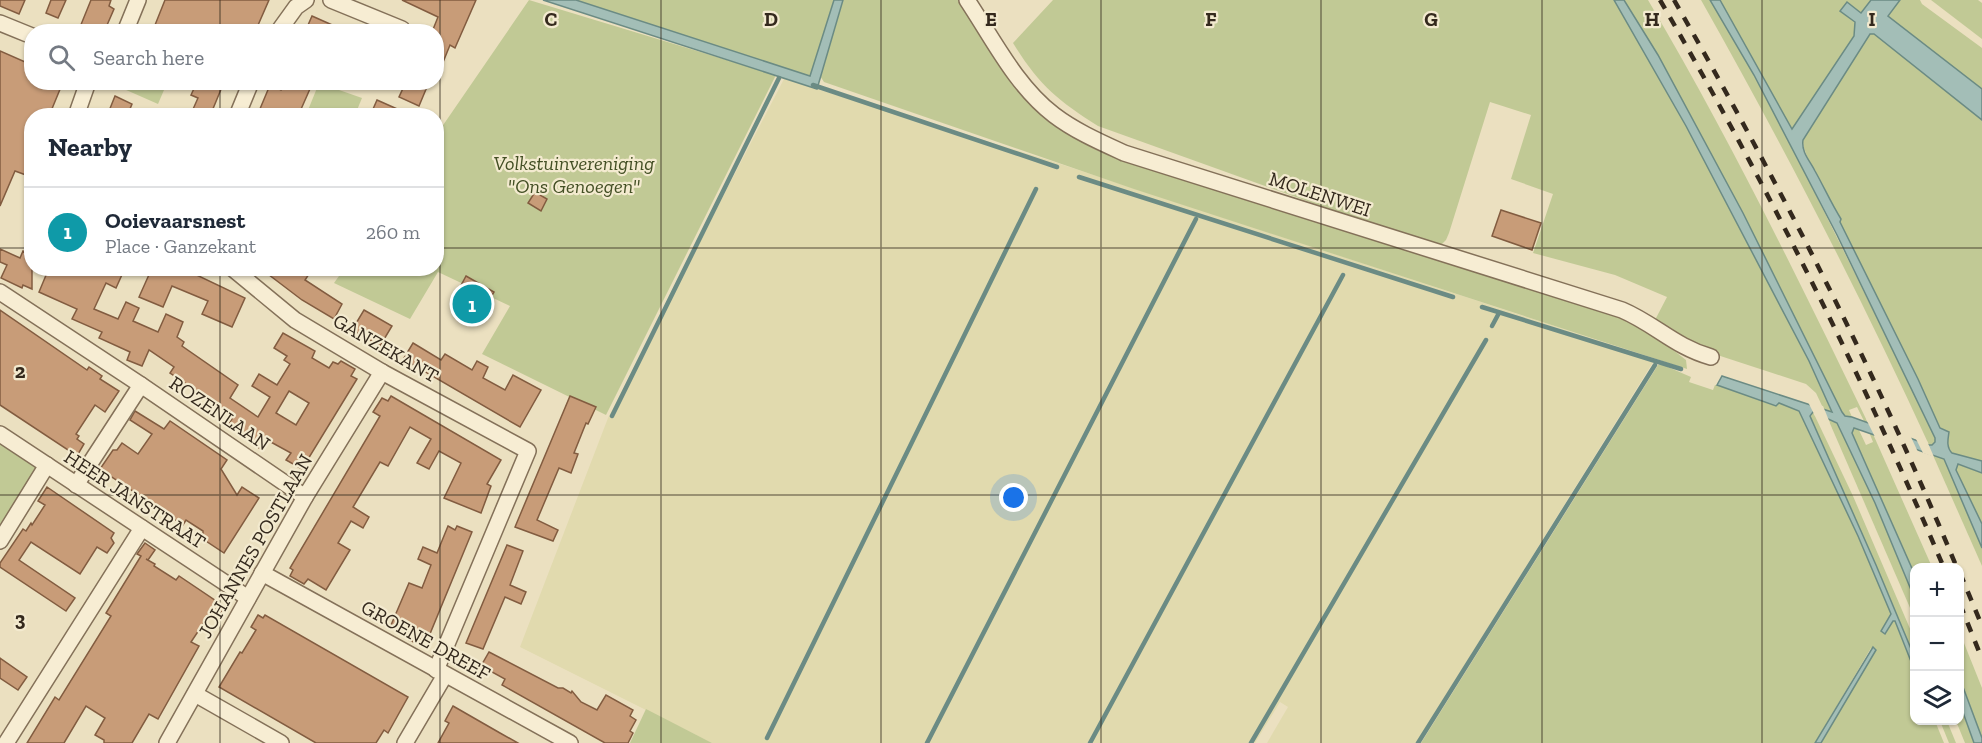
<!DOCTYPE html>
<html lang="en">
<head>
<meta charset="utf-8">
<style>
  body { margin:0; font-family:"Zilla Slab",serif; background:#f2f2f3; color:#1f2937 }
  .controls { position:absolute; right:18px; bottom:18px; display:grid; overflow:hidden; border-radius:12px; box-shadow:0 2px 4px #0004 }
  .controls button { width:54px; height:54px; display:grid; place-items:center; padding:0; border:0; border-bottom:2px solid #e0e1e3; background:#fff; color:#1f2937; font:30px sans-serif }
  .you { position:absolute; left:1014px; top:498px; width:21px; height:21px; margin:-15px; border:4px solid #fff; border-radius:50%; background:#1a73e8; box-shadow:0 0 0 9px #1a73e833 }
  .badge { display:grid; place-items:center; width:39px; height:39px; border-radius:50%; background:#902f2c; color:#fff; font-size:20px; font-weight:700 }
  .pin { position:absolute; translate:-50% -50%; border:3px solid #fff; box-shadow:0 2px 6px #0006 }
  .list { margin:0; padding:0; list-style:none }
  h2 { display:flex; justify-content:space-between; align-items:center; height:78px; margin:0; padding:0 24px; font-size:26px }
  h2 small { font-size:20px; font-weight:400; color:#747a83 }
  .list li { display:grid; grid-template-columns:39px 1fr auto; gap:18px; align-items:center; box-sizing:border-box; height:90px; padding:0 24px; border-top:2px solid #e0e1e3 }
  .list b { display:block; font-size:22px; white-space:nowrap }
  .list p { margin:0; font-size:20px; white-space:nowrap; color:#747a83 }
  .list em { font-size:20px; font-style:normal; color:#747a83 }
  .icon { flex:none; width:33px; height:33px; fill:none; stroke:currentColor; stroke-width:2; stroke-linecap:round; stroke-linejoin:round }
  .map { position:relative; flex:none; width:1982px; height:743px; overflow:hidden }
  .search { position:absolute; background:#fff; box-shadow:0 2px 4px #0004; left:24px; top:24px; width:420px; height:66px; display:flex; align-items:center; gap:15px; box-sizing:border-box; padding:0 21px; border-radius:24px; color:#747a83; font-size:22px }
  .panel { position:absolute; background:#fff; box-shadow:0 2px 4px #0004; left:24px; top:108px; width:420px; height:168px; border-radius:24px }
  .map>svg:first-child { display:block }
  .farmland { fill:#e1daae }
  .green { fill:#c1c995 }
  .water { fill:#a3beb7; stroke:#6b8b84; stroke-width:1.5 }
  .pier { fill:#ebe0c0 }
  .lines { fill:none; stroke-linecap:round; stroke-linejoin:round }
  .stream { stroke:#6b8b84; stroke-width:4.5 }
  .building { fill:#c89c78; stroke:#825c40; stroke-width:1.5; fill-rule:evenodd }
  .minor-casing { stroke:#847159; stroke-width:18 }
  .minor { stroke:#f7edd3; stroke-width:15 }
  .rail { stroke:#34291d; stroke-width:4.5; stroke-dasharray:10 10; stroke-linecap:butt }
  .grid { fill:none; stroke:#34291d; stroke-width:1.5; stroke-opacity:0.55 }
  .labels { text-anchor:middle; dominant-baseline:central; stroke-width:4.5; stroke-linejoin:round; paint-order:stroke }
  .park-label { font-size:20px; font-style:italic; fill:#434f24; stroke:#f3eacf }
  .street-label { font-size:20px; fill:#34291d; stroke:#f3eacf }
  .grid-label { font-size:20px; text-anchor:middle; font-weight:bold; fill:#34291d; stroke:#f3eacf; stroke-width:4.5; stroke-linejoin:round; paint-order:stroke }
</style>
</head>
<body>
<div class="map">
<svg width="1982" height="743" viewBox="0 0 1982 743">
  <rect width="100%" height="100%" fill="#ebe0c0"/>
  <path class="farmland" d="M784,79L1048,160L1655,359L1416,743H1267L1288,707L1280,702L1255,743H712L520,647L608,418Z"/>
  <g class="green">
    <path d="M529,0L776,75L606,415L482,354L510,306L438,272L410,319L334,283L344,269L436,268L437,134Z"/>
    <path d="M576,0H834L810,77Z"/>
    <path d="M843,0H958C995,56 1021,104 1080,141C1108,158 1143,167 1174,177L1636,321L1686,360L1687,369L1134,189L824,82L820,76Z"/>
    <path d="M1053,0H1614L1686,126L1809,361L1832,412L1824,410L1816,393L1806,384L1702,350L1655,320L1667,297L1615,275L1533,253L1553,194L1511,179L1531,115L1490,102L1449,233L1446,240L1438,248L1098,126C1058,101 1038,84 1013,43Z"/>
    <path d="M1624,0H1648C1729,137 1799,280 1868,423L1864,421L1857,407L1849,410L1852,417L1844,416L1842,412L1743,213L1658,55Z"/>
    <path d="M1701,0H1710L1754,75L1799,161L1922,409L1935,438L1936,442L1932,445H1929C1860,294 1783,145 1701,0Z"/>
    <path d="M1720,0H1871L1861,14L1840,11L1855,22L1854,36L1793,130L1790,128Z"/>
    <path d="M1900,0H1920L1922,4L1982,48V89L1888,16Z"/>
    <path d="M1931,0H1978L1982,3V39Z"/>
    <path d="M1870,34H1874L1982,120V461L1952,453L1949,449L1943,430L1940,428L1918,379L1840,222L1841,218C1832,205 1801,153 1803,140Z"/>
    <path d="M108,82H167V83L158,104Z"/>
    <path d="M319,83L362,98L355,115H306Z"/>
    <path d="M1661,364L1691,377L1689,382L1713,390L1715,385H1717L1776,406L1779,403L1799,411L1858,536L1891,614L1881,631L1893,620L1895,621L1914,669V720L1935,721L1944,743H1821L1876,650L1871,648L1815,743H1421L1658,365Z"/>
    <path d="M1813,412L1853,496L1914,638V656L1876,565L1810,418Z"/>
    <path d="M1828,419L1837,423L1875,503L1914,597V617Z"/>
    <path d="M1854,427L1858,428L1866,445L1873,442L1869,432L1873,434L1932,567L1914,568V573L1852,433Z"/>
    <path d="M0,443L39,469L0,533Z"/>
    <path d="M1932,453L1944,459L1982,548V566Z"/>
    <path d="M1957,464L1982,473V524L1956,470Z"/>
    <path d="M1960,633L1982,688V738L1960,679Z"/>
    <path d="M1960,704L1974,743H1965L1956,721L1960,720Z"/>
    <path d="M646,709L712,743H630Z"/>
    <path d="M1940,721H1947L1956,743H1949Z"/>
  </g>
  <g class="water">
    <path d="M543,0H576L810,76L834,0H843L817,89Z"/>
    <path d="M1614,0H1624L1658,55L1743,213L1842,412L1845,416L1852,417L1929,445H1932L1935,442V438L1837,235L1754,75L1710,0H1720L1792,129L1854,36L1855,22L1840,11L1847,2L1861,13L1871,0H1900L1888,16L1982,89V120L1874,34H1870L1803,140C1801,152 1810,161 1815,171C1824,187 1831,203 1841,219L1840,222L1918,379L1940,428L1949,432C1948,439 1946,447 1952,453L1982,461V473L1958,464L1956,470L1982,524V548L1944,459L1854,428L1852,433L1914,573V597L1875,503L1837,423L1813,412L1810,416L1876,565L1914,656V669L1895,621H1893L1885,634L1881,631L1891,614L1858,536L1799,411L1779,403L1776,406L1717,385L1722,376L1725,377L1832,412L1809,361L1686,126Z"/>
    <path d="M1873,647L1876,650L1821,743H1815Z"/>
    <path d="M1960,679L1982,738V743H1974L1960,704Z"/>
  </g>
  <g class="pier">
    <path d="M1808,402L1823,406L1830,423L1815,416Z"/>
    <path d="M1866,419L1910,435L1918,452L1875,437Z"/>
    <path d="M1915,437L1927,441L1934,457L1923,453Z"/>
  </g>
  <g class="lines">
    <g class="stream">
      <path d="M813,85L1057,167"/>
      <path d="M1079,177L1453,297"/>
      <path d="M1482,307L1681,369"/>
      <path d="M1492,326L1499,313"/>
      <path d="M612,416L779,78"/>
      <path d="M767,738L1036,189"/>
      <path d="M927,743L1196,219"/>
      <path d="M1090,743L1343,275"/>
      <path d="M1251,743L1486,340"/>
      <path d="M1418,743L1655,365"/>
    </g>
  </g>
  <g class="building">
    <path d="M0,0H25L19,14L0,6Z"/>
    <path d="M51,0H66L58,18L46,13Z"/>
    <path d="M91,0H111L109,6L114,9L104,32H91L80,27Z"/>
    <path d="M165,0H269L255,32H158L160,27L155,25Z"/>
    <path d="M402,0H476L455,48L450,45L437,77L436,32H432L438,17Z"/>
    <path d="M312,16L348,32H305Z"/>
    <path d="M0,51L32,65V82H63L49,116H32V161L26,175L15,171L0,206Z"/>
    <path d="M197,82H224L210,116H190L198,98L191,95Z"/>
    <path d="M283,82H313L298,116H257L270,85L281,90Z"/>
    <path d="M406,82H429L419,106L399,97Z"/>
    <path d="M115,96L132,104L127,116H107Z"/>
    <path d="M377,100L413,116H370Z"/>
    <path d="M535,192L547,199L541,211L528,203Z"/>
    <path d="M1501,210L1541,223L1532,250L1492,236Z"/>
    <path d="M0,249L20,258L23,251L32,255V289L23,285L22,288L1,278L7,265L0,262Z"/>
    <path d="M49,268H125L116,288L106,283L94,309L118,319L126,302L139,308L133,321L158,332L166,314L183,322L177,337L184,342L182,346L238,385L230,398L258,417L270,397L252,386L259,374L277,385L290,364L284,360L287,356L274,348L283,333L315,351L312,358L329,368L333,362L338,364L341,361L355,369L351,376L357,379L302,469L286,460L291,453L269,441L262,450L227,426L234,416L170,373L174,367L149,350L142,366L127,360L130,352L99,338L102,332L72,319L77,309L39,292ZM289,391L309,403L296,425L276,413Z"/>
    <path d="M152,268H182L245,298L232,327L202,314L208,301L172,286L163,307L139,297Z"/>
    <path d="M260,268H313L305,280L342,304L334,319L302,300Z"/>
    <path d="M466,276L494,292L475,324L452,311L460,297L456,295Z"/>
    <path d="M0,310L87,370L89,367L102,376L100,379L119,391L105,412L95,405L76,434L79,436L77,439L84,444L77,456L0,405Z"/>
    <path d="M364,310L392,326L380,346L352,330Z"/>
    <path d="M413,343L441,360L445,354L472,370L477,361L488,367L483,378L505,390L513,375L541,390L520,427L410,363L411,361L404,358Z"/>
    <path d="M391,396L501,460L487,484L491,486L481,513L444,498L461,463L439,451L429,469L417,463L431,439L410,427L388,466L380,462L353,507L369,517L363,528L351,521L338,543L350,550L326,590L308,579L304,584L290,576L293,570L290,568L380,416L373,412L382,398L388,401Z"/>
    <path d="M570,396L596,407L588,424L586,423L574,453L578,454L571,473L559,468L537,520L558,530L553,541L515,527Z"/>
    <path d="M135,411L164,429L170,421L227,460L221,469L237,495L242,487L259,498L224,553L203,539V531L186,520L183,525L100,469L113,450H117L122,443L138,454L152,434L130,420Z"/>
    <path d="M47,487L114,533L111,538L114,543L107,553L97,547L80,574L31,542L19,560L75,598L66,611L0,567V563L23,529L26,531L31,523L32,525L45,505L38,501Z"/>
    <path d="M448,526L455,530L457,526L472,532L427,641L424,639L421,645L409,640L412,633L391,625L409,583L422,588L431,565L418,559L423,547L437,553Z"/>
    <path d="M145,543L155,550L148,560L146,559L155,564L154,566L176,580L179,576L225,607L216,620L209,615L191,642L199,646L158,719L149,714L132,743H104V740L95,735L105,718L86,706L64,743H27L55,697L59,700L111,616L106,613L141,556L137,554Z"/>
    <path d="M507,545L523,551L510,585L526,592L521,604L505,597L483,649L466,643Z"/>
    <path d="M258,615L263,618L265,615L408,697L388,733L384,730L376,743H316L219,687L240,652L242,653L256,630L251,627Z"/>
    <path d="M489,652L558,688H563L571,693L572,691L581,702L597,710L606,695L633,710L630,716L636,720L630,731L633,733L628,743H605L502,685L505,679L481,666Z"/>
    <path d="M0,658L27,677L18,690L0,678Z"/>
    <path d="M453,706L500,733L518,743H438L449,723L445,721Z"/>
  </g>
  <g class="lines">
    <g class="minor-casing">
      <g id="minor">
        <path d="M331,0L402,29"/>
        <path d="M967,0C993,39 1016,86 1054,115C1075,131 1100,142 1124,153L1622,310C1655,324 1675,347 1711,357"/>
        <path d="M0,23L32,36"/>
        <path d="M125,32L138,0"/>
        <path d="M278,32L296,7L306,0"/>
        <path d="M76,116L88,82"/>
        <path d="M237,116L251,82"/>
        <path d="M232,268L295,320L382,372L528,451L436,670"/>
        <path d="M0,292L141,385L305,497"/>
        <path d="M0,434L248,598"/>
        <path d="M76,485L141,385"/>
        <path d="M0,541L47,465"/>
        <path d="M262,573L570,743"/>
        <path d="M195,694L281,743"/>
        <path d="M6,743L142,528"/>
        <path d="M167,743L305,497L382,372"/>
        <path d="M405,743L445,675"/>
      </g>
    </g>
    <use href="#minor" class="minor"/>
    <g class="rail">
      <path d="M1660,0C1766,183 1861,373 1944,568"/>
      <path d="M1674,0C1779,183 1876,372 1957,568"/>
      <path d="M1960,573L1982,626"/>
      <path d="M1960,604L1982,659"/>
    </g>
  </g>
  <path class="grid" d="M220,0V32M440,0V743M661,0V743M881,0V743M1101,0V743M1321,0V743M1542,0V743M1762,0V743M220,82V116M0,248H32M436,248H1982M220,268V743M0,495H1982"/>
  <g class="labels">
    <g class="park-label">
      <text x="574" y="163">Volkstuinvereniging<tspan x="574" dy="23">"Ons Genoegen"</tspan></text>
    </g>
    <g class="street-label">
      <text transform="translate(1320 194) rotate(18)">MOLENWEI</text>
      <text transform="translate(386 348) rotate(30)">GANZEKANT</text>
      <text transform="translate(220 413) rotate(34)">ROZENLAAN</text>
      <text transform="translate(135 499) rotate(33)">HEER JANSTRAAT</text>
      <text transform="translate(255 546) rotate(-60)">JOHANNES POSTLAAN</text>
      <text transform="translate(426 640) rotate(29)">GROENE DREEF</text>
    </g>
  </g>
  <g class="grid-label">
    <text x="551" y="26">C</text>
    <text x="771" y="26">D</text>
    <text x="991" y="26">E</text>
    <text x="1211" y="26">F</text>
    <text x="1431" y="26">G</text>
    <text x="1652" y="26">H</text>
    <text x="1872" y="26">I</text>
    <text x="20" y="378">2</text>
    <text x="20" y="626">3</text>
  </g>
</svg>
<div class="controls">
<button>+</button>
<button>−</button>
<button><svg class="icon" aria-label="layers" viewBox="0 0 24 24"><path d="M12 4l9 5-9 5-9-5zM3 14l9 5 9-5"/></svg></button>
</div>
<div class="you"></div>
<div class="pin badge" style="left:472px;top:304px;background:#0f9aa8">1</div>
<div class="search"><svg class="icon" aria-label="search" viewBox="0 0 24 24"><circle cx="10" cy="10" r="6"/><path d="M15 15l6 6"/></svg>Search here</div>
<section class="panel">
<h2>Nearby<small></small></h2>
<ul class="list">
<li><span class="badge" style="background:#0f9aa8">1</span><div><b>Ooievaarsnest</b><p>Place · Ganzekant</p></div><em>260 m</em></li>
</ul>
</section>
</div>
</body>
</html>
